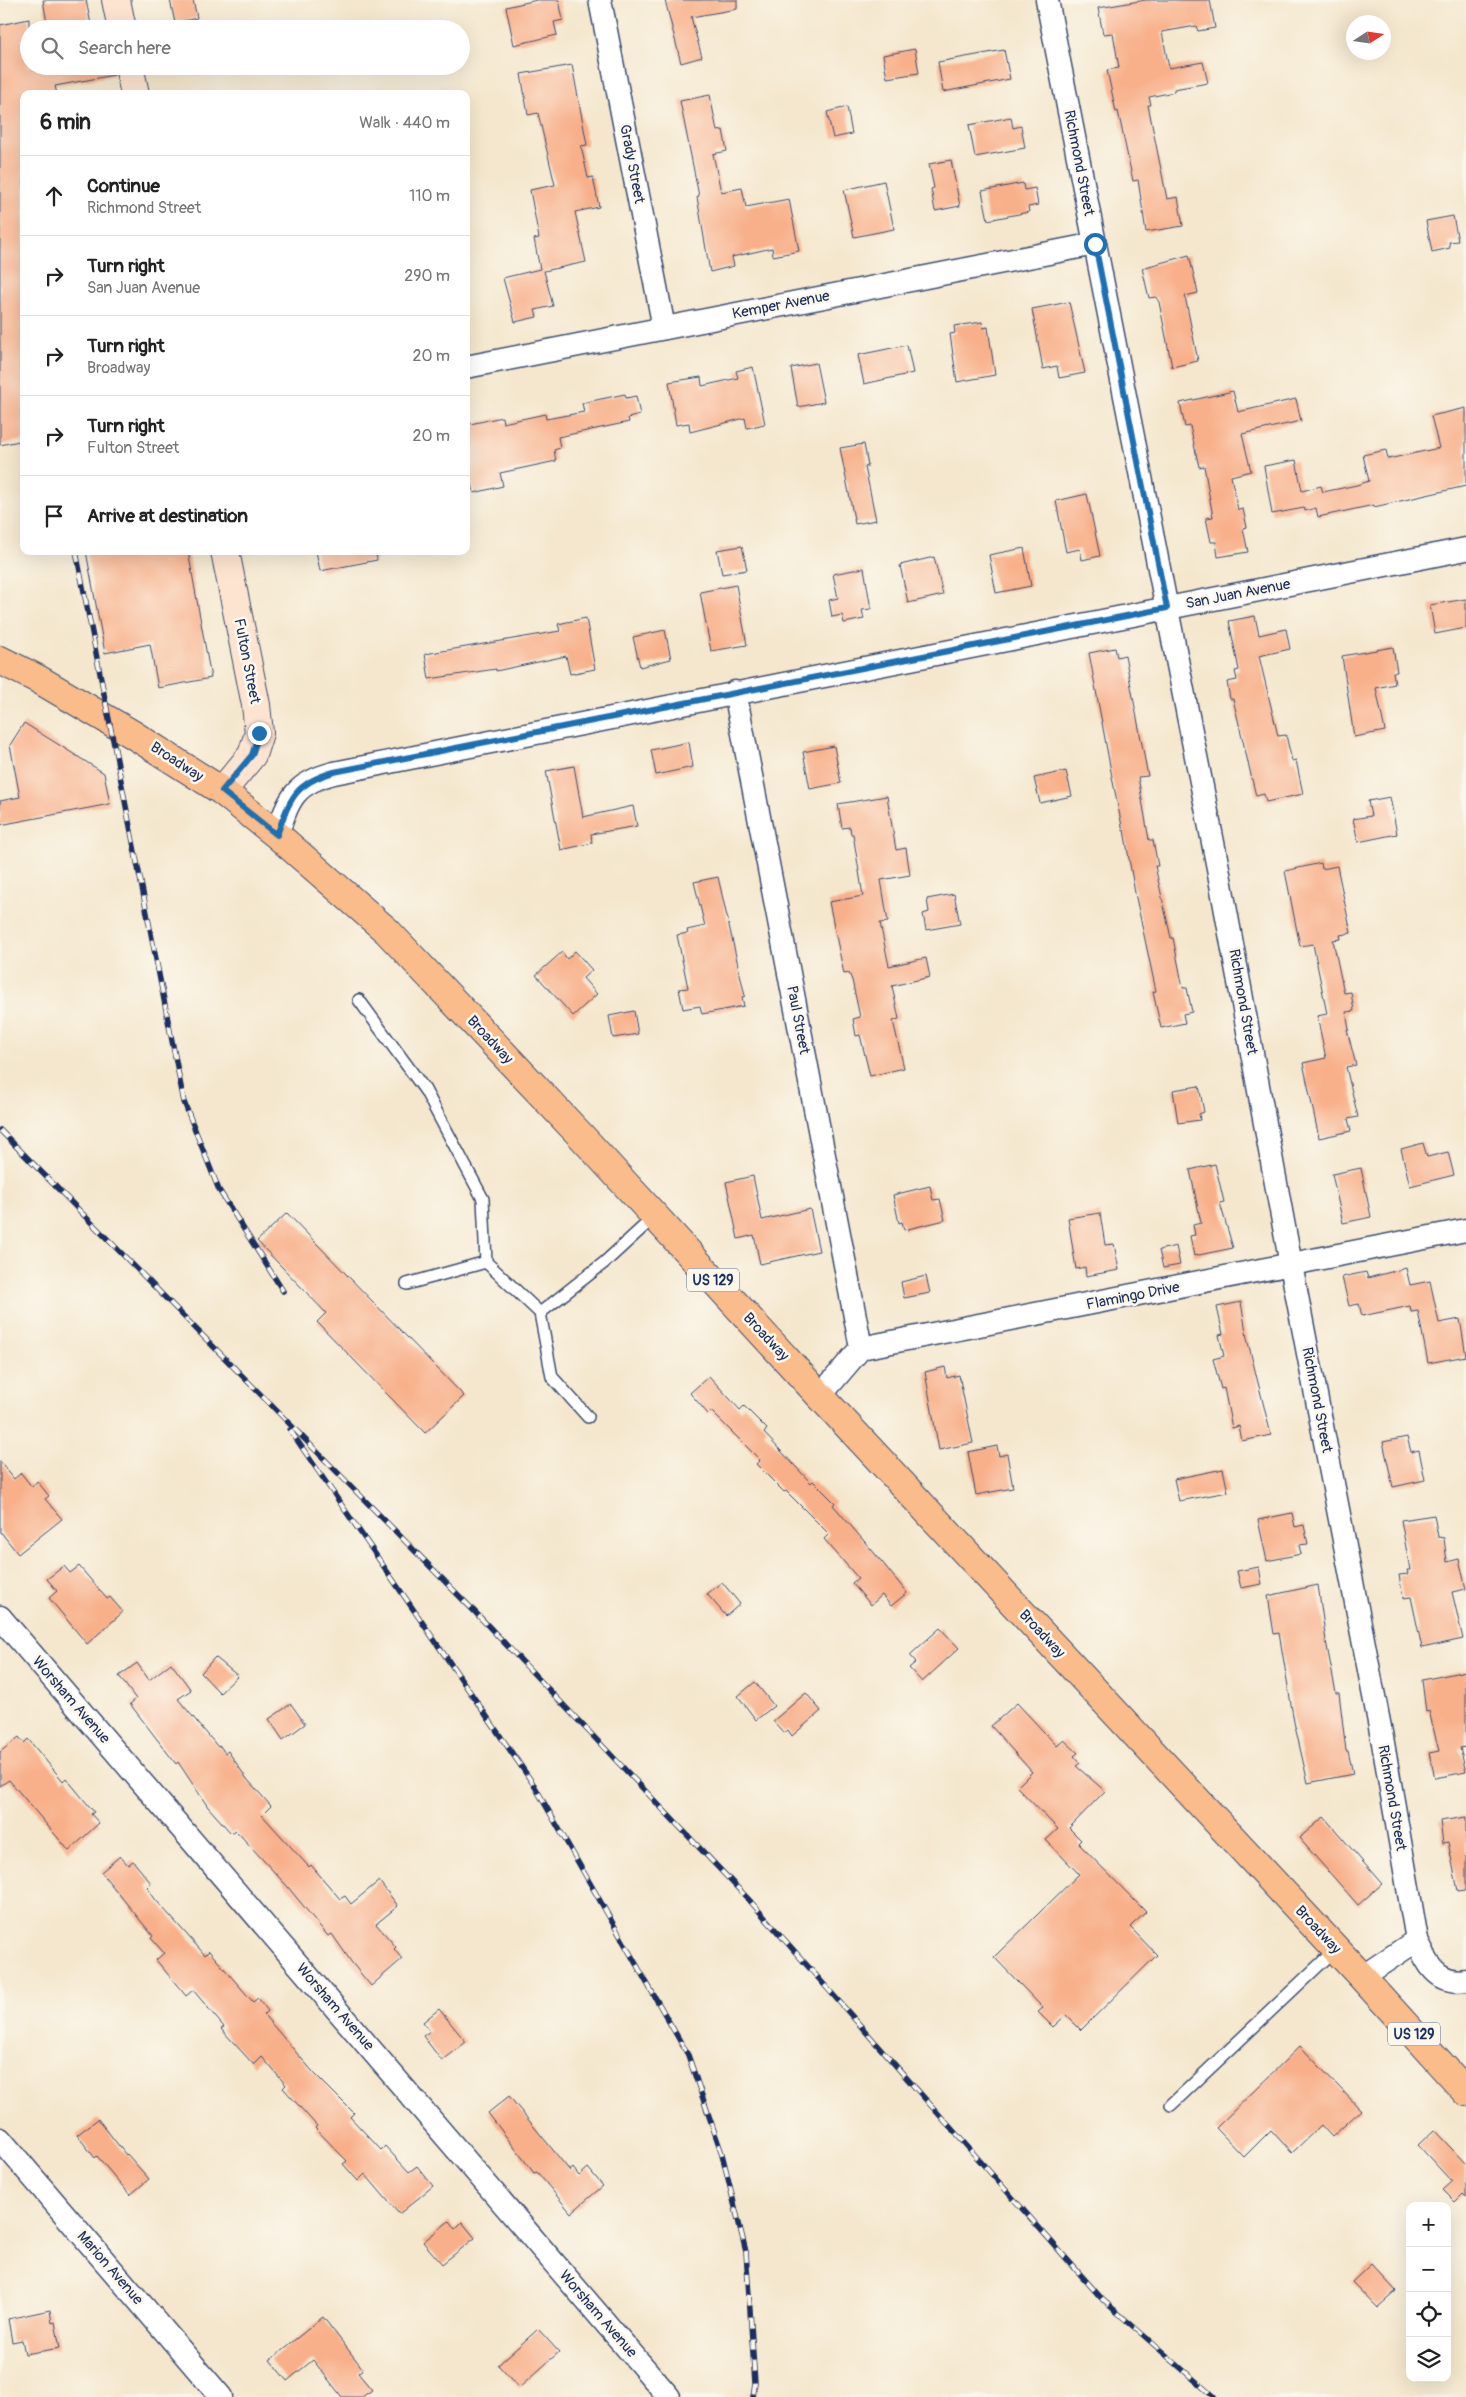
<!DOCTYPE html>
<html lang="en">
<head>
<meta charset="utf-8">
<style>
  body { margin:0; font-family:Pangolin,sans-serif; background:#f2f2f2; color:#222 }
  .controls { position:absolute; right:15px; bottom:15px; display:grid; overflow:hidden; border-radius:10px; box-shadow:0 5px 20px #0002 }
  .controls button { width:45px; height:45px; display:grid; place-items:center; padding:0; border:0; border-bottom:1px solid #e0e0e0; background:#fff; color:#222; font:25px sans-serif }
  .compass { position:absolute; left:1346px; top:15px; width:45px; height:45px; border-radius:50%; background:#fff; box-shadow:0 5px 20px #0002; rotate:78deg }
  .stop { position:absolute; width:15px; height:15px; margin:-11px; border:4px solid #1f6fb2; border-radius:50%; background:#fff }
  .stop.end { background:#1f6fb2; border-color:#fff; box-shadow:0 1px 5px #0008 }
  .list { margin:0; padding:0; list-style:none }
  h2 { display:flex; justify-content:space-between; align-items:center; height:65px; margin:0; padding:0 20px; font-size:21px }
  h2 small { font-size:16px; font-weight:400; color:#767676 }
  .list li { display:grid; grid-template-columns:32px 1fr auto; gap:15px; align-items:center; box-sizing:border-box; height:80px; padding:0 20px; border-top:1px solid #e0e0e0 }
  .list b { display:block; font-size:19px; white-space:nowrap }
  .list p { margin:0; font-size:16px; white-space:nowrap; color:#767676 }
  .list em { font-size:16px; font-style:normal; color:#767676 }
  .icon { flex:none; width:28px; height:28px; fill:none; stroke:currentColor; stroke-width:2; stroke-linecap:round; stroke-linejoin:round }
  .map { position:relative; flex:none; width:1466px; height:2397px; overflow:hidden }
  .search { position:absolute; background:#fff; box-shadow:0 5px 20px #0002; left:20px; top:20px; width:450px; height:55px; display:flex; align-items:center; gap:12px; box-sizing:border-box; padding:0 18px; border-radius:28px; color:#767676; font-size:19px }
  .panel { position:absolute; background:#fff; box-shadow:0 5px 20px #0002; left:20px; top:90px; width:450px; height:465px; border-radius:10px }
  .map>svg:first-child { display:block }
  .building { fill:#f8b08a }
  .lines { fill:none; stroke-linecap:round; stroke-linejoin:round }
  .lane-casing { stroke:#3c4b6f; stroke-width:14 }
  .street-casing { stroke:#3c4b6f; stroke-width:25 }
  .secondary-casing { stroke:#3c4b6f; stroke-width:30 }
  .primary-casing { stroke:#3c4b6f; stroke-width:30 }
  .lane { stroke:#fff; stroke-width:11 }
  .street { stroke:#fff; stroke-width:22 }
  .secondary { stroke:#fde4d0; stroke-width:28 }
  .primary { stroke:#f9bc8a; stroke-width:28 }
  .rail-casing { stroke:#1b2f5e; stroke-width:5.5 }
  .rail { stroke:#fbf7ec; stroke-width:4; stroke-dasharray:11; stroke-linecap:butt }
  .route { stroke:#1f6fb2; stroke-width:6 }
  .labels { text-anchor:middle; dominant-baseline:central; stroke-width:5; stroke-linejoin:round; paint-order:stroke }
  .shield { fill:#fbf7ec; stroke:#5e6b89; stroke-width:1 }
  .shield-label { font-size:14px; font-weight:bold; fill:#1b2f5e }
  .street-label { font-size:15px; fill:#1b2f5e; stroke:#fbf7ec }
</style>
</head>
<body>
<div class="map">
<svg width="1466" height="2397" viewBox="0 0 1466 2397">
  <rect width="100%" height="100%" fill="#fbf7ec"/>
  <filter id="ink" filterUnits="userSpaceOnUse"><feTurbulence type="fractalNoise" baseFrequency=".02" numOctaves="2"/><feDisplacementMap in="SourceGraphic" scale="10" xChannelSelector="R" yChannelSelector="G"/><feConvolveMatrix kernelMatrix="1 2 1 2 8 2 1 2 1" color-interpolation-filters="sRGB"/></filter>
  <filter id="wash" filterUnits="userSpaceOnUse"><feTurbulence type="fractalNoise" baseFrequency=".0096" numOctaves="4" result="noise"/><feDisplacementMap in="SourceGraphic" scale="20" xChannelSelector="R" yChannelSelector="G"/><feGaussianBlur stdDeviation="1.12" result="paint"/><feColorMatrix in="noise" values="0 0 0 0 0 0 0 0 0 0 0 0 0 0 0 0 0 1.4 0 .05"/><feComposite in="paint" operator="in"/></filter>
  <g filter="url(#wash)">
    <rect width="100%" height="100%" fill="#f4e7cd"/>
    <g id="blocks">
      <g class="building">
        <path d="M43,0H86L92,29H48Z"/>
        <path d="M170,0H193L197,18L175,23Z"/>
        <path d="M537,0H559L563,20L554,22L557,35L514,45L506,7Z"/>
        <path d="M665,0H737V9L691,17L702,57L681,63Z"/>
        <path d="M1146,0H1210L1215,28L1198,31L1196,26L1162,32L1169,68L1203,62L1208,83L1174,89V92L1149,97L1151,105H1148L1167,199L1178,197L1183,226L1146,232L1138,180L1133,181L1118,111L1116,112L1107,70L1119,68L1113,33L1103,34L1098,8Z"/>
        <path d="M29,19V66H114V75L55,86L57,94H24V440L0,445V25Z"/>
        <path d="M915,49L919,73L887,78L883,55Z"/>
        <path d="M1004,50L1010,79L943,92L938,62Z"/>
        <path d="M572,65L587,145L581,146L588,178L593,177L599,207L575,212L586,262L544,271L553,306L535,310L537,317L515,322L503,278L540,269L534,239L539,238L530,190L555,185L538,113L528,115L521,74Z"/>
        <path d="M710,95L717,131L723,130L727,151L713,154L721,192L742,188L746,207L789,199L799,251L773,256L772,248L732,257L734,266L710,272L697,197L699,196L680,101Z"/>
        <path d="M847,107L852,134L833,138L827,112Z"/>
        <path d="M1011,117L1013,128L1021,126L1025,148L975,157L969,125Z"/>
        <path d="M951,160L960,206L935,211L931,189L934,188L929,164Z"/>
        <path d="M884,181L894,229L854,237L844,190Z"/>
        <path d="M1023,183L1024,190L1035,188L1038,205L1028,207L1029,212L988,220L982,191Z"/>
        <path d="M1453,216L1458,241L1449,242L1450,248L1432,252L1426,221Z"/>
        <path d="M1189,255L1198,293L1185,296L1198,361L1172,367L1159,302L1156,297L1149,298L1142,268Z"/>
        <path d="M1069,302L1085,373L1059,378L1057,366L1043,369L1032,309Z"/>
        <path d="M982,322L983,328L988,327L995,375L957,382L950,334L955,333L954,326Z"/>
        <path d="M907,345L913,373L864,384L858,355Z"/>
        <path d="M816,363L824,402L798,407L791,368Z"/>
        <path d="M753,367L765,424L747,428L745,418L690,432L689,423L676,425L669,382L701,377L702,386L738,378L736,371Z"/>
        <path d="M1233,391L1238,412L1296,399L1301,421L1242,434L1251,471L1231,476L1238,510L1243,509L1247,527L1243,528L1248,552L1218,557L1216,542H1211L1206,518L1213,517L1204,466L1199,467L1190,426L1185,427L1180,403Z"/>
        <path d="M625,394L626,398L636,396L640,415L628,418L629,422L558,437L560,448L554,450L556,461L500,473L503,486L474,493L466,458V425L502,417L503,423L545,414L546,419L584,412L582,403Z"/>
        <path d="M1466,408V486L1374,507V505L1318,517L1316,508L1305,511L1304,508L1272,514L1264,466L1296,460L1302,491L1321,486L1323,492L1357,485L1369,481L1363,455L1386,450L1388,459L1439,448L1431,416Z"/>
        <path d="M864,444L868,466L865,467L876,520L855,524L840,448Z"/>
        <path d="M1087,494L1100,556L1082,560L1080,549L1066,552L1056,501Z"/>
        <path d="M742,546L747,570L722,574L717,550Z"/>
        <path d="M1024,548L1031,586L996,593L989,555Z"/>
        <path d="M86,551H188L211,678L158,688L150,644L105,653Z"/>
        <path d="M316,551H376L377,560L320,571Z"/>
        <path d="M934,557L943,595L908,603L900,565Z"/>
        <path d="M864,568L871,609L862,610L864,619L844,623L842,615L832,617L829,600L838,598L833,574Z"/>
        <path d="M736,585L747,645L711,651L700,592Z"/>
        <path d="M1466,599V628L1435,634L1430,605Z"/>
        <path d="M1255,616L1259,635L1286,629L1290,649L1259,656L1278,736L1286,735L1292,761L1296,760L1303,794L1266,802L1264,794L1256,796L1233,699H1230L1227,682L1237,680L1235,671L1239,670L1229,621Z"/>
        <path d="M586,618L595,669L570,674L566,656L496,671V669L429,679L425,654L560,631L558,624Z"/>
        <path d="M665,630L671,659L640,667L633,637Z"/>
        <path d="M1393,647L1397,672H1393L1395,684L1376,688L1385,731L1354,737L1342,656Z"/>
        <path d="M1115,648L1117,657L1125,655L1148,776L1138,777L1149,840H1153L1158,866H1155L1171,938H1173L1183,988H1187L1192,1012L1183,1014L1185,1023L1161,1028L1153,992L1156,991L1135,893L1124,830L1123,831L1113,782L1089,653Z"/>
        <path d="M24,723L104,773L110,804L0,825V801L20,797L10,745Z"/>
        <path d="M689,742L693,767L656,775L651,750Z"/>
        <path d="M834,746L841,783L810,789L803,752Z"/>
        <path d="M574,766L583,817L633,806L637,826L591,834L592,843L561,850L546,771Z"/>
        <path d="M1066,771L1072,796L1040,803L1034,778Z"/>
        <path d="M887,796L896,850L906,848L910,875L881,880L888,922L880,923L889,966L926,958L930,977L892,986L899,1019L893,1021L904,1068L870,1076L860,1035L856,1036L853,1019L860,1017L852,980L849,973L844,974L829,902L863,896L853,834H851L850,827L842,828L838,804Z"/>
        <path d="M1390,797L1397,834L1358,842L1353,819L1371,816L1368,801Z"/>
        <path d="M1321,863L1322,869L1337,866L1351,933L1340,935L1341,939L1333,940L1344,993L1351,992L1354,1011L1346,1012L1349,1030H1347L1356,1065L1346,1067L1358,1117L1348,1119L1351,1131L1319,1138L1303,1063L1326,1058L1317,1016L1327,1014L1313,944L1300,946L1285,871Z"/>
        <path d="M718,877L745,996L742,997L744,1006L702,1014L700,1006L683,1009L679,989L688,988L677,935L688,933L687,930L705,926L694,882Z"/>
        <path d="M954,894L960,924L926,930L923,914L929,912L927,899Z"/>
        <path d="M575,951L592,970L583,978L597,994L573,1016L536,975L562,952L567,959Z"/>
        <path d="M634,1011L638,1034L613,1038L609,1016Z"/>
        <path d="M1199,1086L1204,1112L1199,1114L1200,1120L1178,1123L1173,1090Z"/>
        <path d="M1423,1143L1427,1157L1448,1152L1454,1175L1410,1186L1401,1149Z"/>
        <path d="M1215,1164L1224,1202L1220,1203L1233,1248L1194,1256L1190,1236L1195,1235L1193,1225L1201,1223L1190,1170Z"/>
        <path d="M1361,1168L1371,1217L1343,1223L1332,1174Z"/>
        <path d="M753,1176L762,1220L810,1209L819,1251L760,1264L754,1235L738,1239L726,1182Z"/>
        <path d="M930,1186L933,1200L940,1199L945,1220L904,1230L902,1222L899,1223L893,1195Z"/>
        <path d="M287,1213L464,1396L425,1433L317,1322L326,1313L257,1241Z"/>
        <path d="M1100,1213L1105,1245L1114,1244L1119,1270L1086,1276L1085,1267L1076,1269L1068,1218Z"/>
        <path d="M1176,1246L1180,1265L1163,1268L1159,1250Z"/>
        <path d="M1406,1268L1410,1285L1430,1281L1439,1323L1460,1319L1466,1356L1428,1363L1418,1311L1411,1312L1410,1306L1362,1316L1359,1304L1349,1306L1342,1277L1366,1272L1368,1278Z"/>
        <path d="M926,1276L930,1293L904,1298L901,1282Z"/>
        <path d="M1241,1302L1247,1338L1271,1435L1242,1441L1239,1426L1232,1428L1224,1388L1221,1389L1213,1359L1224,1356L1219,1335L1223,1334L1217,1307Z"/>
        <path d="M945,1367L947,1378L959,1375L973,1443L939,1450L925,1372Z"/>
        <path d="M709,1376L740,1410L744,1406L767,1429L764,1433L811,1483L813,1481L835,1503L833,1505L882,1562L907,1593L891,1606L882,1595L871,1605L852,1583L858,1578L824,1539L829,1534L786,1491L784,1492L756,1464L760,1460L711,1411L708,1414L690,1393Z"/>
        <path d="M1407,1437L1411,1452L1419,1450L1425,1480L1393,1487L1383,1442Z"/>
        <path d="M997,1446L999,1456L1007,1454L1013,1488L976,1495L968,1452Z"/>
        <path d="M0,1461L14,1479L21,1473L32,1487L37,1481L49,1496L45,1499L62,1519L18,1554L0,1531Z"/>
        <path d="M1223,1469L1228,1492L1179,1501L1174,1479Z"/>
        <path d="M1292,1513L1295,1527L1304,1525L1308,1544L1299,1545L1301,1554L1267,1561L1258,1520Z"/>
        <path d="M1434,1515L1438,1537L1444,1538L1447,1562L1459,1559L1466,1589L1452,1592L1463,1639L1422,1648L1411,1597L1403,1598L1399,1575L1408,1574L1407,1570H1410L1401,1520Z"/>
        <path d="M64,1566L70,1573L79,1566L107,1599L110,1597L123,1612L87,1644L49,1598L57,1591L47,1579Z"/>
        <path d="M1259,1567L1262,1584L1241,1588L1237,1571Z"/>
        <path d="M722,1582L740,1604L726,1616L707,1594Z"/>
        <path d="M1318,1585L1326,1641L1336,1693H1339L1346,1751H1348L1353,1774L1308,1783L1294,1722L1279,1633L1274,1634L1268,1596Z"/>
        <path d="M940,1628L959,1648L922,1682L909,1668L916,1662L910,1655Z"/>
        <path d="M215,1657L238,1676L220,1693L201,1673Z"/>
        <path d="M137,1663L149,1680L171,1663L191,1690L178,1699L218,1747L220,1746L225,1753L228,1751L247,1779L271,1806L262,1815L309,1867L311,1865L340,1899L345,1896L351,1904L379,1881L398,1906L376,1924L396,1947L394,1949L402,1959L371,1986L352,1963L332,1934L328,1936L287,1886L240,1835L235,1830L231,1833L208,1807L178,1762L176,1764L130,1704L136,1699L119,1676Z"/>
        <path d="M1466,1671V1747L1460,1748L1466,1772L1435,1778L1429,1753L1439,1751L1429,1711L1426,1712L1422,1680Z"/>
        <path d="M755,1682L774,1706L756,1720L738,1696Z"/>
        <path d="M806,1693L821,1711L792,1736L788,1730L784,1733L773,1721Z"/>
        <path d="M1017,1703L1057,1746L1064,1740L1078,1753L1074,1756L1080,1763L1076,1766L1105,1791L1069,1828L1081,1840L1078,1843L1146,1912L1130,1927L1157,1955L1081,2030L1066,2015L1053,2027L1038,2012L1043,2008L994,1957L1079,1874L1046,1840L1058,1829L1017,1787L1032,1772L991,1726Z"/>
        <path d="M291,1704L305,1724L283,1740L269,1719Z"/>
        <path d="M19,1737L24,1743L28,1739L63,1781L66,1778L94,1812L91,1814L99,1823L69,1851L9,1780L0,1786V1752Z"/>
        <path d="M1324,1817L1382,1884L1358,1905L1299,1838Z"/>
        <path d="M1466,1817V1890L1458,1891L1448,1842L1443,1843L1440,1821Z"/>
        <path d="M120,1856L128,1865L133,1861L151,1883L147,1887L155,1899L205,1955L209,1951L253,2002L258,1998L268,2011L264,2015L314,2073L354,2113L350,2117L381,2150L385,2146L409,2172L417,2166L433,2186L399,2214L365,2174L358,2181L343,2164L347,2161L315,2128L317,2126L283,2088L286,2085L262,2057L254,2065L221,2029L224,2027L193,1990L186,1996L156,1960L164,1953L151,1938L153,1936L101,1872Z"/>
        <path d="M439,2009L466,2042L442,2061L423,2036L430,2031L423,2022Z"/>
        <path d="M1300,2046L1361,2110L1332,2137L1321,2125L1292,2153L1271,2130L1244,2157L1216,2128Z"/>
        <path d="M509,2096L570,2171L573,2168L579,2176L588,2168L603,2186L571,2213L537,2172L534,2173L488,2113Z"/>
        <path d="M98,2119L126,2155L127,2154L149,2179L130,2195L97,2156L95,2158L77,2135Z"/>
        <path d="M1434,2130L1466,2164V2197L1463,2194L1455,2202L1443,2190L1452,2182L1418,2145Z"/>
        <path d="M449,2221L455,2229L462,2222L475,2238L442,2264L423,2242Z"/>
        <path d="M1371,2264L1396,2291L1377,2308L1352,2282Z"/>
        <path d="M50,2310L52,2323L55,2322L60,2348L25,2354L22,2340L12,2342L8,2319Z"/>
        <path d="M323,2317L363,2369L358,2373L372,2390L362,2397H342L313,2360L287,2381L270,2360Z"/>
        <path d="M538,2329L559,2352L519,2388L498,2365Z"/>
      </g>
    </g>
  </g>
  <g filter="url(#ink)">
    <use href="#blocks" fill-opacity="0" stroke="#3c4b6f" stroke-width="1"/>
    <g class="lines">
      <g class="lane-casing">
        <g id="lane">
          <path d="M359,1000L425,1090L483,1199L486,1262"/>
          <path d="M407,1284L486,1262L540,1313L605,1262L654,1217"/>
          <path d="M540,1313L552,1377L588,1417"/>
          <path d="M1171,2105L1336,1949"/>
        </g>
      </g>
      <g class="street-casing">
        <g id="street">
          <path d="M600,0L664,328"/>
          <path d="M1047,0L1218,868L1291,1265L1383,1743L1417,1940C1426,1962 1437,1985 1466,1980"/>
          <path d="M466,367L1095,244"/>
          <path d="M735,692L861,1348"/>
          <path d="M277,835C289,798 295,783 334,773L1466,549"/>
          <path d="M820,1396L861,1348L1466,1230"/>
          <path d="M0,1617L669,2397"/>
          <path d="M1362,1977L1417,1940"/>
          <path d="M0,2139L221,2397"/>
        </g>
      </g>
      <g class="secondary-casing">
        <g id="secondary">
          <path d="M116,0L122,29"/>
          <path d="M129,66L135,94"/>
          <path d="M222,791L252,755L259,733L256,705L225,551"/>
        </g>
      </g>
      <g class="primary-casing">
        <path id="primary" d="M0,660L38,679L132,734L222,791L277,835L387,931L584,1139L820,1396L1362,1977L1466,2092"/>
      </g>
      <use href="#lane" class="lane"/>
      <use href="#street" class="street"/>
      <use href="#secondary" class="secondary"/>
      <use href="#primary" class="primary"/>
      <g class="rail-casing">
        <g id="rail">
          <path d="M76,551L184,1102L219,1190L283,1291"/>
          <path d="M0,1130L475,1612L751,1902L1103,2300L1214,2397"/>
          <path d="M290,1430L534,1785L688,2055L722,2154L746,2252L755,2383L753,2397"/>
        </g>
      </g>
      <use href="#rail" class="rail"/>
    </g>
  </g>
  <g class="lines" filter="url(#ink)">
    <path class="route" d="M259,733L252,755L222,791L277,835C290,798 295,783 334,772L1167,608L1095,244"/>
  </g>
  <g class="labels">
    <g class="shield">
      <rect x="687" y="1268.5" width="52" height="23" rx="4"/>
      <rect x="1388" y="2022.5" width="52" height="23" rx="4"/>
    </g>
    <g class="shield-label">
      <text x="713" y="1280">US 129</text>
      <text x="1414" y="2034">US 129</text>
    </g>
    <g class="street-label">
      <text transform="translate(1079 163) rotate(79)">Richmond Street</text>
      <text transform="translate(632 164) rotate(79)">Grady Street</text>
      <text transform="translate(781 305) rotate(-11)">Kemper Avenue</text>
      <text transform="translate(1238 594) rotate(-11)">San Juan Avenue</text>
      <text transform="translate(247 661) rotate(79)">Fulton Street</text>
      <text transform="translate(177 762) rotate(33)">Broadway</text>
      <text transform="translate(1243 1002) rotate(80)">Richmond Street</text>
      <text transform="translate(798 1020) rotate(79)">Paul Street</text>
      <text transform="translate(490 1040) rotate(47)">Broadway</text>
      <text transform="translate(1133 1296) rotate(-11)">Flamingo Drive</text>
      <text transform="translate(766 1337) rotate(47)">Broadway</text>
      <text transform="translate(1317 1400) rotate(79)">Richmond Street</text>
      <text transform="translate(1042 1634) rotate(47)">Broadway</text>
      <text transform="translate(71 1700) rotate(49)">Worsham Avenue</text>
      <text transform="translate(1392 1798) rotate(80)">Richmond Street</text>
      <text transform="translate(1318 1930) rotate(47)">Broadway</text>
      <text transform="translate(335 2007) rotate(49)">Worsham Avenue</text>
      <text transform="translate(110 2268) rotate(49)">Marion Avenue</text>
      <text transform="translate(598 2314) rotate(49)">Worsham Avenue</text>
    </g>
  </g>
</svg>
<div class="controls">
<button>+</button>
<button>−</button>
<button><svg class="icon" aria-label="locate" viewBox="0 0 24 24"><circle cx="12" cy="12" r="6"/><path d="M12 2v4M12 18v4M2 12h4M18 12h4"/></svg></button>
<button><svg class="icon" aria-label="layers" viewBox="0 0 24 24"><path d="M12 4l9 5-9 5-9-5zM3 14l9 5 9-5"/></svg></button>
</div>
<svg class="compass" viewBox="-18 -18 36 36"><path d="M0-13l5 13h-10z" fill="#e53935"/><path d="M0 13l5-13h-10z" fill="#767676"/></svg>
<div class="stop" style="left:1095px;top:244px"></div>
<div class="stop end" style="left:259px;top:733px"></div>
<div class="search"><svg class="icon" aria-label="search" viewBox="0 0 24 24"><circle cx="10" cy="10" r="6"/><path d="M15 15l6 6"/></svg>Search here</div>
<section class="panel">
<h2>6 min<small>Walk · 440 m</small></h2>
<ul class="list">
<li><svg class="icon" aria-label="ahead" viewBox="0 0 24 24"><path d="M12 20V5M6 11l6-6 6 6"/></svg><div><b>Continue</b><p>Richmond Street</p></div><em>110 m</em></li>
<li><svg class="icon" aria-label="right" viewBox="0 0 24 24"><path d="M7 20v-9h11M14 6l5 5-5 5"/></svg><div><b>Turn right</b><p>San Juan Avenue</p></div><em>290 m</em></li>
<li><svg class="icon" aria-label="right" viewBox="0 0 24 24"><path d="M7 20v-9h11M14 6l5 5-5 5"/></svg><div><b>Turn right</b><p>Broadway</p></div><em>20 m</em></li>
<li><svg class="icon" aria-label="right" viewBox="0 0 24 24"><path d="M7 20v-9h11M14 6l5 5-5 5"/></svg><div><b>Turn right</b><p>Fulton Street</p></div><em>20 m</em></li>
<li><svg class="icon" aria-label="arrive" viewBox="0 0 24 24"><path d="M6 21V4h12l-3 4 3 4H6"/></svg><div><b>Arrive at destination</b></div></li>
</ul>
</section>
</div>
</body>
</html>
